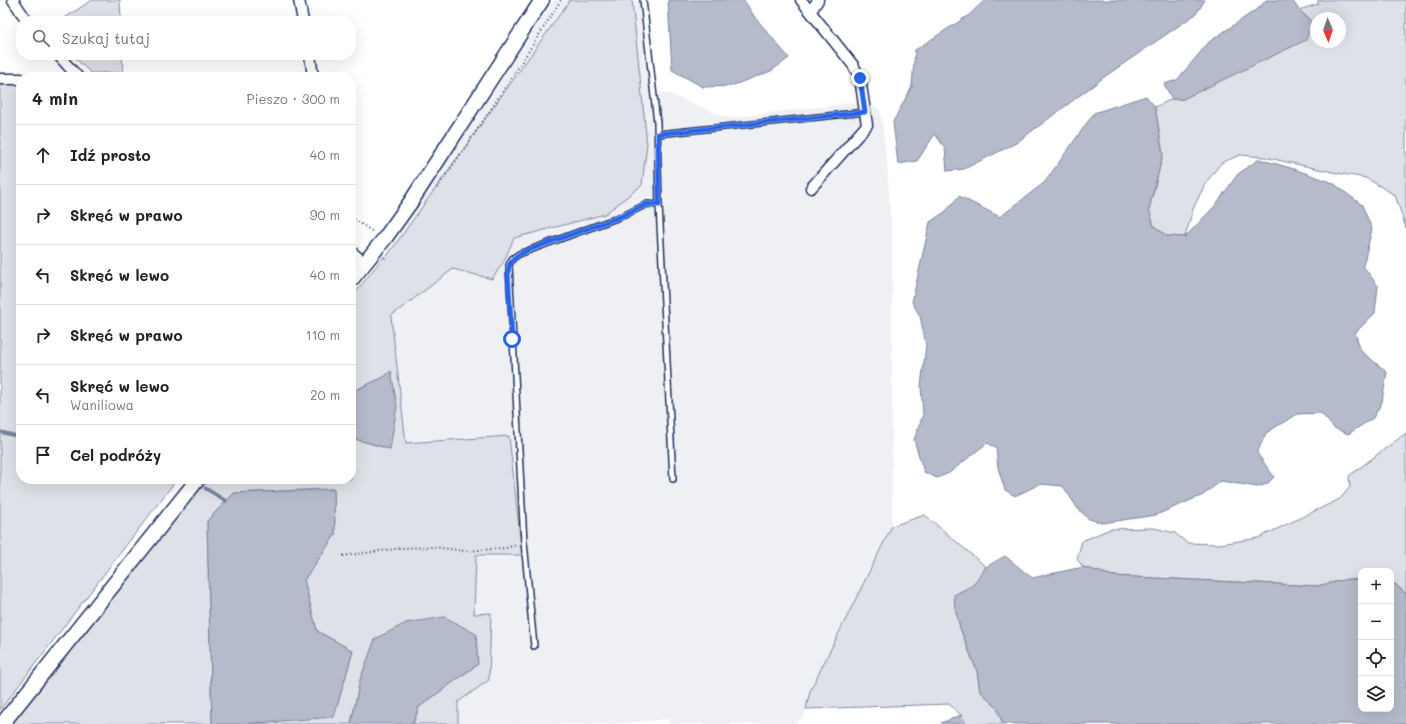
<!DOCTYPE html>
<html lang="pl">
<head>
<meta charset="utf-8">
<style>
  body { margin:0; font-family:Mali,sans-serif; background:#f2f2f2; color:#222 }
  .controls { position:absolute; right:12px; bottom:12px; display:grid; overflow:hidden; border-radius:8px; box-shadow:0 4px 16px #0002 }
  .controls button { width:36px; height:36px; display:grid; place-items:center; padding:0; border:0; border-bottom:1px solid #e0e0e0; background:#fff; color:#222; font:20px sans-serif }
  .compass { position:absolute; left:1310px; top:12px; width:36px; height:36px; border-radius:50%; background:#fff; box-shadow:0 4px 16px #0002; rotate:178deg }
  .stop { position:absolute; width:12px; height:12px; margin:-9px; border:3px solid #2563eb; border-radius:50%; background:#fff }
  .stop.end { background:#2563eb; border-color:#fff; box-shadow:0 1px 4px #0008 }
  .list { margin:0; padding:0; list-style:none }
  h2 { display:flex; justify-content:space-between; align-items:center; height:52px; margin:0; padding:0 16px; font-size:17px }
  h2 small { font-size:13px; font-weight:400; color:#767676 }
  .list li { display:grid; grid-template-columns:26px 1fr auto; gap:12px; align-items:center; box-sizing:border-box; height:60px; padding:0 16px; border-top:1px solid #e0e0e0 }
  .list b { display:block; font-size:15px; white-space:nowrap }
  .list p { margin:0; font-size:13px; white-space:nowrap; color:#767676 }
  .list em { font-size:13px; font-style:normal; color:#767676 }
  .icon { flex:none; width:22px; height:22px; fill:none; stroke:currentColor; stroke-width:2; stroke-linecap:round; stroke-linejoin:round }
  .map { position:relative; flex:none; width:1406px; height:724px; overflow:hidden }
  .search { position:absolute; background:#fff; box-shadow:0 4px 16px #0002; left:16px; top:16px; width:340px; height:44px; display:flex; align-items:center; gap:10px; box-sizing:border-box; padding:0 14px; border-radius:16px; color:#767676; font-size:15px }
  .panel { position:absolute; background:#fff; box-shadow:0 4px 16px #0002; left:16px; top:72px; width:340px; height:412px; border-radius:16px }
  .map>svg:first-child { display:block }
  .built { fill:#eff0f4 }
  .green { fill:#dee1e7; stroke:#7c88a2; fill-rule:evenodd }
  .water { fill:#b5bbca; stroke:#77839f }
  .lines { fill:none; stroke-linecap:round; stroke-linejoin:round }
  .stream { stroke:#77839f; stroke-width:3.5 }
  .lane-casing { stroke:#1b2f5e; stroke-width:8 }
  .street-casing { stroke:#1b2f5e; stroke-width:13 }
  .secondary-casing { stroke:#1b2f5e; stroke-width:17 }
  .path { stroke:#1b2f5e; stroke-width:2; stroke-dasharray:1 3; stroke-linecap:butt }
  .lane { stroke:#fff; stroke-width:5 }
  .street { stroke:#fff; stroke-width:10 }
  .secondary { stroke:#fff; stroke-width:14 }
  .route { stroke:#2563eb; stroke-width:5 }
</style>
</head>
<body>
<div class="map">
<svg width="1406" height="724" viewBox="0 0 1406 724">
  <rect width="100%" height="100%" fill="#fff"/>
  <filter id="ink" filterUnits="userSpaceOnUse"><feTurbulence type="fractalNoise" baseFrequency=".025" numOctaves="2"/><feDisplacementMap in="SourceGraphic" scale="8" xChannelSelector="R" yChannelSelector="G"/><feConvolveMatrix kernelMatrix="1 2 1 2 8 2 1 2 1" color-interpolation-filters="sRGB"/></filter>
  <g filter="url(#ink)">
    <path class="built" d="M554,0H643L652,96L666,93L729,118L864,101L880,109L887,161L892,239V526L810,691L804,716L795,724H670L668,719L612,724H458V702L489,680L491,614H474L476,555H522L509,437L406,443L384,256Z"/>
    <g class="green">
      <path d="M92,0H120L121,21H60Z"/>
      <path d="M570,0H632L647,144L642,185L605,214L514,238L504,261L492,279L453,269L391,316L406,443L509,436L522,555H476L474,614L491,613L489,680L458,702V724H413L419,707L478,664L376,639L360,680L351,724H241L334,716L353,651L317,631L304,580L335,535L334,489L234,493L207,521L212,724H11L206,479H351V438L390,449L391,371L384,377L351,392V298L384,256L385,259Z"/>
      <path d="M1318,0H1406V228L1395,195L1366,178L1337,173L1264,157L1240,155L1221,163L1205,184L1193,209L1185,237L1167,236L1154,226L1149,209L1163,154L1155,107L1172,99H1183L1312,22L1299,10L1318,4ZM1316,18H1340V42H1316Z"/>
      <path d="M72,55H122L123,73H91Z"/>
      <path d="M0,83L21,84V479H177L0,710Z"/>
      <path d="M1406,433V594L1395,584H1391V571H1361V580L1348,579L1317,586L1113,576L1083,567L1077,559L1082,541L1110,529L1154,528L1175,533L1187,543L1220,544L1258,538L1340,499L1350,487L1349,476Z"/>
      <path d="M925,515L986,567L974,585L955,595L960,628L977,671L980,691L997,708L1003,724H966L961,715L949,704L806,709L810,691L892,526Z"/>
    </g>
    <g class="water">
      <path d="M668,0H744L754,16L789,58L771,71L731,86L703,87L672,70Z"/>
      <path d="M985,0H1205L1196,14L1107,75L1016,143L964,169L947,171L945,148L935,134L917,161L898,164L893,122L912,86L915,50L969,15Z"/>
      <path d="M1266,0H1292L1299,10L1312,22L1306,40L1183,99H1172L1164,84L1177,80L1209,42L1260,7Z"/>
      <path d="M1146,96L1155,107L1163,154L1149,209L1154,226L1167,236L1185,237L1214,207L1238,174L1259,159L1294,169L1333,183L1362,205L1372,229L1363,266L1378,286L1375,313L1355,333L1361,351L1387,372L1382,402L1373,418L1348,434L1334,428L1321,413L1297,414L1266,433L1257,453L1274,477L1267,484L1257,487L1221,481L1203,495L1156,515L1103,523L1089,519L1078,509L1063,486L1040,484L1015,496L1005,490L998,468L996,447L987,443L949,473L937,478L924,472L914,440L923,415L921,386L926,345L920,316L912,302L930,222L946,211L959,196L1000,217L1045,182L1094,113Z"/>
      <path d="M391,371L397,406L390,449L351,438V392L384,377Z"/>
      <path d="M334,489L335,535L304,580L317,631L353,651L334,717L241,724H212L207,521L234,493Z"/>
      <path d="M1005,556L1032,578L1083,567L1113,576L1317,586L1348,579L1361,580V709H1391V584H1395L1406,594V724H1003L997,708L980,691L977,671L960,628L955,608L954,595L973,585L986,567Z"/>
      <path d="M445,617L476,634L478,664L419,707L413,724H351L360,680L375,639L406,623Z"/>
      <path d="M961,715L966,724L941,723Z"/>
    </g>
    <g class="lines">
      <g class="stream">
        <path d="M0,432L21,437"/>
        <path d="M205,488L226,501"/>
      </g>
      <g class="lane-casing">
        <g id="lane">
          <path d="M643,0L657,123L659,205L673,479"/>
          <path d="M658,134L865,112"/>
          <path d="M534,646L524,542L509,265L512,259L519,254L625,215L647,204L659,205"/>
        </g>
      </g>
      <g class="street-casing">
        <g id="street">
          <path d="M13,0L27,21"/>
          <path d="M299,0L303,21"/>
          <path d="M801,0L853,65L860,78L867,125L811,188"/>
          <path d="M811,11L818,0"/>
          <path d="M58,55L78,77"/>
          <path d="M310,55L313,77"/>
          <path d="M0,79H21"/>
          <path d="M351,251L364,263"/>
        </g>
      </g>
      <g class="secondary-casing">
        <g id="secondary">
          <path d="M351,280L385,238L410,203L542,0"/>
          <path d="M2,724L198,479"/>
        </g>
      </g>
      <g class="path">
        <path d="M437,188C480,127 521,64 561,0"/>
        <path d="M351,217L373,232"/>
        <path d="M343,556L402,548L434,547L465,551L506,548L516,545"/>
      </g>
      <use href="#lane" class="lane"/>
      <use href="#street" class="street"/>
      <use href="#secondary" class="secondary"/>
    </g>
  </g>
  <g class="lines" filter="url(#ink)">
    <path class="route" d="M512,339L508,273C509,260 515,256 526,251L625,215L647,204L659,205L658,134L865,112L860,78"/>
  </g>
</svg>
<div class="controls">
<button>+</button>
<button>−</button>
<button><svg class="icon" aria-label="locate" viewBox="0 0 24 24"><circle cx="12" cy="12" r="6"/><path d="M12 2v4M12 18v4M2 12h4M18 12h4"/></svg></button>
<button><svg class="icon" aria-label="layers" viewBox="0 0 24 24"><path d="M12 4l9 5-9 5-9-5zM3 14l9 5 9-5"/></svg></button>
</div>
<svg class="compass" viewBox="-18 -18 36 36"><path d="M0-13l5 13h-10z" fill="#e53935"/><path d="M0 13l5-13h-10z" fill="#767676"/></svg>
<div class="stop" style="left:512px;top:339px"></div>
<div class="stop end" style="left:860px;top:78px"></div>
<div class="search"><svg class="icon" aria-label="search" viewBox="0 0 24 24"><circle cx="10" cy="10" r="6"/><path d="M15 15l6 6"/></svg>Szukaj tutaj</div>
<section class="panel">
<h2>4 min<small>Pieszo · 300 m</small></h2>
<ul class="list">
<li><svg class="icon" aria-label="ahead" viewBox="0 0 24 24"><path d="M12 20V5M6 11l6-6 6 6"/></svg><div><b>Idź prosto</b></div><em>40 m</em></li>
<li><svg class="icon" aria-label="right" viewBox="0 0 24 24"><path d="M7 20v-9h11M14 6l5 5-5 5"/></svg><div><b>Skręć w prawo</b></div><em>90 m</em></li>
<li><svg class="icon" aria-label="left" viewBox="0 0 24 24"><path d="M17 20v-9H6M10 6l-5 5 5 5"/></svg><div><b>Skręć w lewo</b></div><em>40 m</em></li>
<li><svg class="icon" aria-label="right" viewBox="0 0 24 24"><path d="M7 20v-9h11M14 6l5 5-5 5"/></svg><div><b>Skręć w prawo</b></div><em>110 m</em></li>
<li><svg class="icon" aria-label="left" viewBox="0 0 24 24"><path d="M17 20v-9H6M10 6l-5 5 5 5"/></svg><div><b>Skręć w lewo</b><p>Waniliowa</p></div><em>20 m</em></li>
<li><svg class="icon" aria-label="arrive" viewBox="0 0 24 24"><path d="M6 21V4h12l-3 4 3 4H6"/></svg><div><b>Cel podróży</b></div></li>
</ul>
</section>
</div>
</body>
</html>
